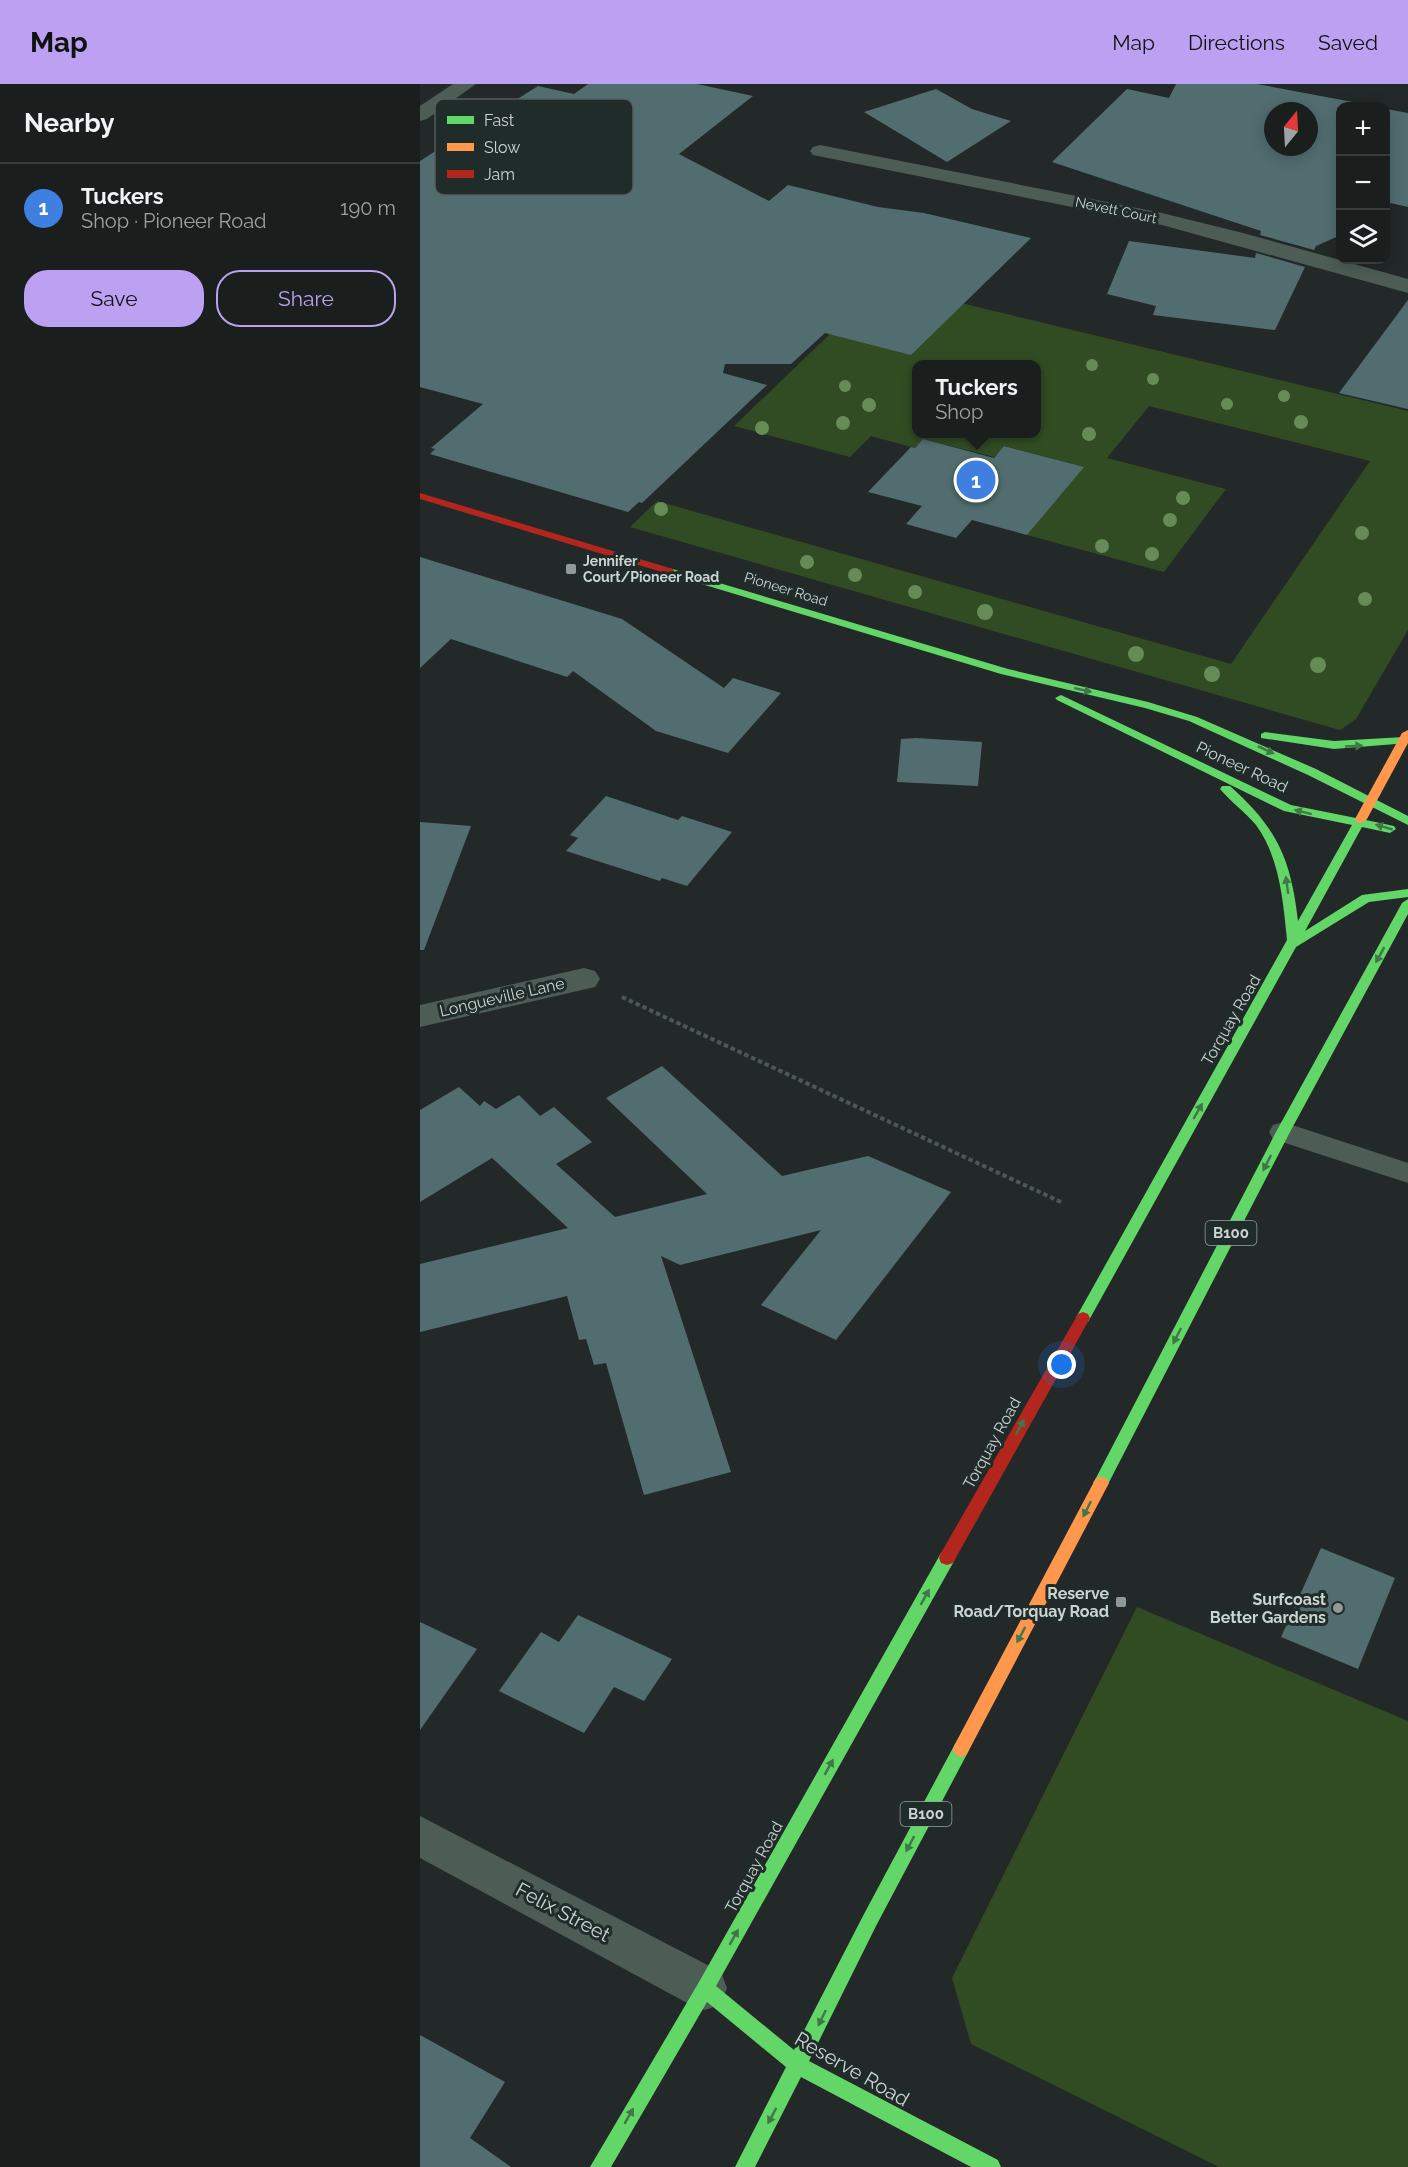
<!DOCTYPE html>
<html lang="en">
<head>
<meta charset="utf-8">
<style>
  body { margin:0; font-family:Raleway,sans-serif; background:#232727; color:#f1f3f6 }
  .controls { position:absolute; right:18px; top:18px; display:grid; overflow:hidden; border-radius:12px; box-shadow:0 3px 15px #0003 }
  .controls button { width:54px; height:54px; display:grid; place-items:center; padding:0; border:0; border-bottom:2px solid #383d3c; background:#1a1f1e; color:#f1f3f6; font:30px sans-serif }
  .compass { position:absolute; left:844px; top:18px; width:54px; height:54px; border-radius:50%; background:#1a1f1e; box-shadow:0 3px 15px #0003; rotate:18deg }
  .you { position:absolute; left:642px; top:1281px; width:21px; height:21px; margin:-15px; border:4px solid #fff; border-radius:50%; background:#1a73e8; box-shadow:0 0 0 9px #1a73e833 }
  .badge { display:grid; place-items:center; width:39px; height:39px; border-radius:50%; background:#bca0f2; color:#fff; font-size:20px; font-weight:700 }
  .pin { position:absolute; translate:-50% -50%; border:3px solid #fff; box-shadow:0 2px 6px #0006 }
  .popup { position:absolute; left:492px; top:276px; width:129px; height:78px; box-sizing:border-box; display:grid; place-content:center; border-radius:12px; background:#1a1f1e; filter:drop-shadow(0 2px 4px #0005); font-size:20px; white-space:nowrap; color:#9fa2a4 }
  .popup b { font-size:22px; color:#f1f3f6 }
  .popup::after { content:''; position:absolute; left:50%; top:100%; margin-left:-12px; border:12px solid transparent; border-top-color:#1a1f1e }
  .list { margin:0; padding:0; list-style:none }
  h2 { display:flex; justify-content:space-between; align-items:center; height:78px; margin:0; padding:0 24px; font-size:26px }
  h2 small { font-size:20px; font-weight:400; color:#9fa2a4 }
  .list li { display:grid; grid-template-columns:39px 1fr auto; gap:18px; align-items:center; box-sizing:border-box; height:90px; padding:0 24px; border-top:2px solid #383d3c }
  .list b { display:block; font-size:22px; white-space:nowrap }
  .list p { margin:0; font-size:20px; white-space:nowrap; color:#9fa2a4 }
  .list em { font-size:20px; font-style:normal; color:#9fa2a4 }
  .actions { display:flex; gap:12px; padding:18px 24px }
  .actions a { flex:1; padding:14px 0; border:2px solid #bca0f2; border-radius:24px; text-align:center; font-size:21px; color:#bca0f2 }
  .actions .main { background:#bca0f2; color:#111 }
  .icon { flex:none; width:33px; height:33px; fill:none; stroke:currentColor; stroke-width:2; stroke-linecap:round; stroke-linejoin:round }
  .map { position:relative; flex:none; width:988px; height:2083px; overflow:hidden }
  header { display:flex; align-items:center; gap:36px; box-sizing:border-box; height:84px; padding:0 30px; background:#bca0f2; color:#111 }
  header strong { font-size:28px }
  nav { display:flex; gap:33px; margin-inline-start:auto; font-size:21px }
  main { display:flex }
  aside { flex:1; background:#1a1f1e }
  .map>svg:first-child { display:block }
  .green { fill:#314c23; fill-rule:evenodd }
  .building { fill:#526d70; fill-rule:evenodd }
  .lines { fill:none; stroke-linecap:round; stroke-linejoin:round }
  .path { stroke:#4c5952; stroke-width:4; stroke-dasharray:4.5 3; stroke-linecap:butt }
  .lane { fill:#4d5d55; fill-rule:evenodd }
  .street { fill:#4d5d55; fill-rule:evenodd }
  .fast { fill:#63d668; fill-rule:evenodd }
  .slow { fill:#ff974d; fill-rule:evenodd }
  .jam { fill:#b3261e; fill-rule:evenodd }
  .tree { fill:#678b57 }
  .oneway { fill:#3e7846 }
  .poi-dot { fill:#919896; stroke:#202c2a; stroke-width:2 }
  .labels { text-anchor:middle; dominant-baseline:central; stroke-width:6; stroke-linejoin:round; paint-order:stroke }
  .far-street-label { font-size:14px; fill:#ccd4d2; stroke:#202c2a }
  .far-poi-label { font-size:14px; font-weight:bold; fill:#ccd4d2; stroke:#202c2a; text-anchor:start }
  .shield { fill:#202c2a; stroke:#98a2a0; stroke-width:1.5 }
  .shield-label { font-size:15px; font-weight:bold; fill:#ccd4d2 }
  .street-label { font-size:16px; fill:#ccd4d2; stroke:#202c2a }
  .poi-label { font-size:16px; font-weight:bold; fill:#ccd4d2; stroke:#202c2a; text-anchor:end }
  .near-street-label { font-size:20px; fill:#ccd4d2; stroke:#202c2a }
  .key { fill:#202c2a; stroke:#545e5c; stroke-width:1.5 }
  .key-label { font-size:16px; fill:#ccd4d2 }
</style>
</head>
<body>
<header>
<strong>Map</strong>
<nav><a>Map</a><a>Directions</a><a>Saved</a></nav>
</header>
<main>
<aside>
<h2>Nearby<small></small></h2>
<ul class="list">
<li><span class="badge" style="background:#3f7fe0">1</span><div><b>Tuckers</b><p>Shop · Pioneer Road</p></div><em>190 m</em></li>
</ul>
<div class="actions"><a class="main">Save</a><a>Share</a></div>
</aside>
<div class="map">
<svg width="988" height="2083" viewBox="0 0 988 2083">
  <rect width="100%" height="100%" fill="#232928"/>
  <g class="green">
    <path d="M462,200L988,327V546L936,635L920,646L210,443L237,417L811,580L950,377L729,322L687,374L806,405L744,488L607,451L663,383L585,362L574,373L503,355L495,364L451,352L430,373L314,342ZM496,280H616V350H496Z"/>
    <path d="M717,1523L988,1637V2083H799L551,1960L532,1894Z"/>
  </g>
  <g class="building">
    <path d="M168,0H277L333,12L259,70L349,117L368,101L458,123L504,129L611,154L491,271L405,249L371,280H305L303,289L347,301L222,419L219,418L208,428L10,370L15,365L11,364L63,320L0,303V77L118,2L154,10Z"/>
    <path d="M756,0H837L954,22H921V151L896,162L894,166L840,151L841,147L632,78L707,5L749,14ZM853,27H889V63H853Z"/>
    <path d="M516,5L552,25L591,37L527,78L444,28Z"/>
    <path d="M966,25L988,29V123L966,118Z"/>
    <path d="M709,157L835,174L836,169L885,183L855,246L733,231L736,222L687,210Z"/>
    <path d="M988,216V325L919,309Z"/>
    <path d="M503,355L574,374L584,362L664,383L607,451L552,436L536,454L486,440L502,422L448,408L491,363L495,364Z"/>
    <path d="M0,473L202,535L304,604L313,594L361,609L308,669L236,647L153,587L147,593L31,555L0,584Z"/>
    <path d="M496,654L562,658L558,702L477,698L481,655Z"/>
    <path d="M186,712L258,736L262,732L312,748L267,802L242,794L240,797L146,767L158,754L150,751Z"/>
    <path d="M0,738L51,742L4,866H0Z"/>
    <path d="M242,982L362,1092L448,1072L531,1108L416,1256L341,1221L401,1146L260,1181L241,1172L311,1388L224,1411L186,1279L174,1281L166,1255L159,1256L147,1212L0,1248V1180L148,1144L72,1074L0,1118V1026L39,1003L60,1022L64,1017L76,1025L99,1011L120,1032L134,1023L172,1058L136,1080L195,1133L287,1110L186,1014Z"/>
    <path d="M901,1464L975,1494L938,1585L861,1553Z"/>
    <path d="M158,1531L252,1575L224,1617L194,1603L164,1649L79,1607L121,1548L139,1558Z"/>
    <path d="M0,1538L57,1565L0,1646Z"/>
    <path d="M0,1951L85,1998L50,2054L91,2083H0Z"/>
  </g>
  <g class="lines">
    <path class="path" d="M202,913L643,1119"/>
    <path class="lane" d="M863,1038L988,1079V1099L853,1055L849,1048L853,1041Z"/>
    <g class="street">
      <path d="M33,0H56L7,35L0,37V22Z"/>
      <path d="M400,61L742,129L823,149L988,195V209L742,141L393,71L390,67L393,63Z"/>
      <path d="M164,884L175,887L180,895L175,903L0,943V921Z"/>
      <path d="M0,1732L301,1888L307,1904L301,1920L285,1926L269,1920L0,1774Z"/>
    </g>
    <g class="fast">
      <path d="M249,484L588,585L728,618L777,633L896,685L988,732V741L888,691L769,637L725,624L581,590L245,489V485Z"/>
      <path d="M641,611L871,721L936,734L941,731L945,732L946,736L974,742L976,745L970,749L942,743L885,847L942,811L988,805V813L949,818L876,863L668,1238H658L656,1234L658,1230L867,856C863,817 860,774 836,741C825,728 811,718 800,705L802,702H810C857,744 871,775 878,837L932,741L864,727L637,616L635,614Z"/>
      <path d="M845,648L914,657L984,653L988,655V659L914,665L841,654V650Z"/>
      <path d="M988,815V830L870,1048L686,1404L681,1405L676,1404L673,1399L676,1394L856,1048L982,819Z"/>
      <path d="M527,1467L533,1469L535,1474L533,1479L296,1902L374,1966L444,1830L535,1660L541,1657L547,1660L549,1665L547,1670L456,1842L389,1977L578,2076L581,2083H551L381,1993L335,2083H315L366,1983L287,1918L191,2083H170L279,1898L521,1469Z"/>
    </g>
    <g class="slow">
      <path d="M988,646V659L947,735L941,739L937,738L935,735L982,649Z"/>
      <path d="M681,1393L686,1394L689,1399L547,1670L541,1673L535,1670L533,1665L535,1660L676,1394Z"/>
    </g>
    <g class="jam">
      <path d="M0,409L253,485L254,487L253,489H245L0,415Z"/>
      <path d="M663,1228L668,1230L670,1234L533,1479L527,1481L521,1479L519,1474L521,1469L658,1230Z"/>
    </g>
  </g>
  <g class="tree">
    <circle cx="672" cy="281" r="6"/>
    <circle cx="733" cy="295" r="6"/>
    <circle cx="425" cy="302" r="6"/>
    <circle cx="864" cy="312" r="6"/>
    <circle cx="807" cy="320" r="6"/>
    <circle cx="449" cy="321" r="7"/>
    <circle cx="881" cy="338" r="7"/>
    <circle cx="423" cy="339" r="7"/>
    <circle cx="342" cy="344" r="7"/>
    <circle cx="669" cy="350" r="7"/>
    <circle cx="763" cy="414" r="7"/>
    <circle cx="241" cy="425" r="7"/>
    <circle cx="750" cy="436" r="7"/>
    <circle cx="942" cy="449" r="7"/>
    <circle cx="682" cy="462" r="7"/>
    <circle cx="732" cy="470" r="7"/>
    <circle cx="387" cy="478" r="7"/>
    <circle cx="435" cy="491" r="7"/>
    <circle cx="495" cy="508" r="7"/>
    <circle cx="945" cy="515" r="7"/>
    <circle cx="565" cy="528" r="8"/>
    <circle cx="716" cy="570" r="8"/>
    <circle cx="898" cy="581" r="8"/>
    <circle cx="792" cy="590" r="8"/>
  </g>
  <defs><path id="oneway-solid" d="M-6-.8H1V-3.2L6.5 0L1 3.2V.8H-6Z" transform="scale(1.5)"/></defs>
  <g class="oneway">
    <use href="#oneway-solid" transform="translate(663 606) rotate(13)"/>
    <use href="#oneway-solid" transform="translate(934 662) rotate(-3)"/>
    <use href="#oneway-solid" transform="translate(846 666) rotate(25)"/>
    <use href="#oneway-solid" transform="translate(883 728) rotate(-166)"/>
    <use href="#oneway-solid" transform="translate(964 743) rotate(-164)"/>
    <use href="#oneway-solid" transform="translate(867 801) rotate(-98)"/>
    <use href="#oneway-solid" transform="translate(960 871) rotate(119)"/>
    <use href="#oneway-solid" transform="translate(778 1027) rotate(-60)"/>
    <use href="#oneway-solid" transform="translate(847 1079) rotate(117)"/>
    <use href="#oneway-solid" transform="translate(757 1252) rotate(117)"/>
    <use href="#oneway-solid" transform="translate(600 1343) rotate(-61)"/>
    <use href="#oneway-solid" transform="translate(667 1425) rotate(117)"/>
    <use href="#oneway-solid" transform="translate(505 1513) rotate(-61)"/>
    <use href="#oneway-solid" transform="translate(601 1551) rotate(118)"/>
    <use href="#oneway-solid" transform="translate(409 1683) rotate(-61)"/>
    <use href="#oneway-solid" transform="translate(490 1760) rotate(118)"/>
    <use href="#oneway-solid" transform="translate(314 1853) rotate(-61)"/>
    <use href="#oneway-solid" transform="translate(402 1934) rotate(116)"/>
    <use href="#oneway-solid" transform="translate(209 2032) rotate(-60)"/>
    <use href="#oneway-solid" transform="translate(352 2032) rotate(118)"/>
  </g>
  <g class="poi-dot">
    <rect x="145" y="479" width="12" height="12" rx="3"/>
    <rect x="695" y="1512" width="12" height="12" rx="3"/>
    <circle cx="918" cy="1524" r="6"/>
  </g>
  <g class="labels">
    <g class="far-street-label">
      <text transform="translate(696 126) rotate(12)">Nevett Court</text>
      <text transform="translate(366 505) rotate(17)">Pioneer Road</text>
    </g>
    <g class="far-poi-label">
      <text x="163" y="477">Jennifer<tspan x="163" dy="16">Court/Pioneer Road</tspan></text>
    </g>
    <g class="shield">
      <rect x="785.5" y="1137" width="51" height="24" rx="4.5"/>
      <rect x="480.5" y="1718" width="51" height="24" rx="4.5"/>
    </g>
    <g class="shield-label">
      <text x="811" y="1149">B100</text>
      <text x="506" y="1730">B100</text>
    </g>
    <g class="street-label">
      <text transform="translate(822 683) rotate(25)">Pioneer Road</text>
      <text transform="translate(82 913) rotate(-13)">Longueville Lane</text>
      <text transform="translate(811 936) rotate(-60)">Torquay Road</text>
      <text transform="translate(572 1359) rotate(-61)">Torquay Road</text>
      <text transform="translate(334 1783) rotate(-61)">Torquay Road</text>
    </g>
    <g class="poi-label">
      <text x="689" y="1509">Reserve<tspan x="689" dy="18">Road/Torquay Road</tspan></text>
      <text x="906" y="1515">Surfcoast<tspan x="906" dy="18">Better Gardens</tspan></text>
    </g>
    <g class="near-street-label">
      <text transform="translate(143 1828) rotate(28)">Felix Street</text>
      <text transform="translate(432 1985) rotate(30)">Reserve Road</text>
    </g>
  </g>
  <rect x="15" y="15" width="198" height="96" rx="9" class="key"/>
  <rect x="27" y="32" width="27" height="8" fill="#63d668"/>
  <rect x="27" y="59" width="27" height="8" fill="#ff974d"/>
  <rect x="27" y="86" width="27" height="8" fill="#b3261e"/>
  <g class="key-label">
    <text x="64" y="42">Fast</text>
    <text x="64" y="69">Slow</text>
    <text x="64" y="96">Jam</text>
  </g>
</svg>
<div class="controls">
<button>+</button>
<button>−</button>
<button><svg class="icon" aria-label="layers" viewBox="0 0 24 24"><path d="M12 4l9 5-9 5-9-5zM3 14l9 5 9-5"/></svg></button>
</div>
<svg class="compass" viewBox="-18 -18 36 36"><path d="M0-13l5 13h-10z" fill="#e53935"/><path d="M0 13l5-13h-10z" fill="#9fa2a4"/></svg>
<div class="you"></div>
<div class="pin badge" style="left:556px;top:396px;background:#3f7fe0">1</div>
<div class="popup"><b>Tuckers</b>Shop</div>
</div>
</main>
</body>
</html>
